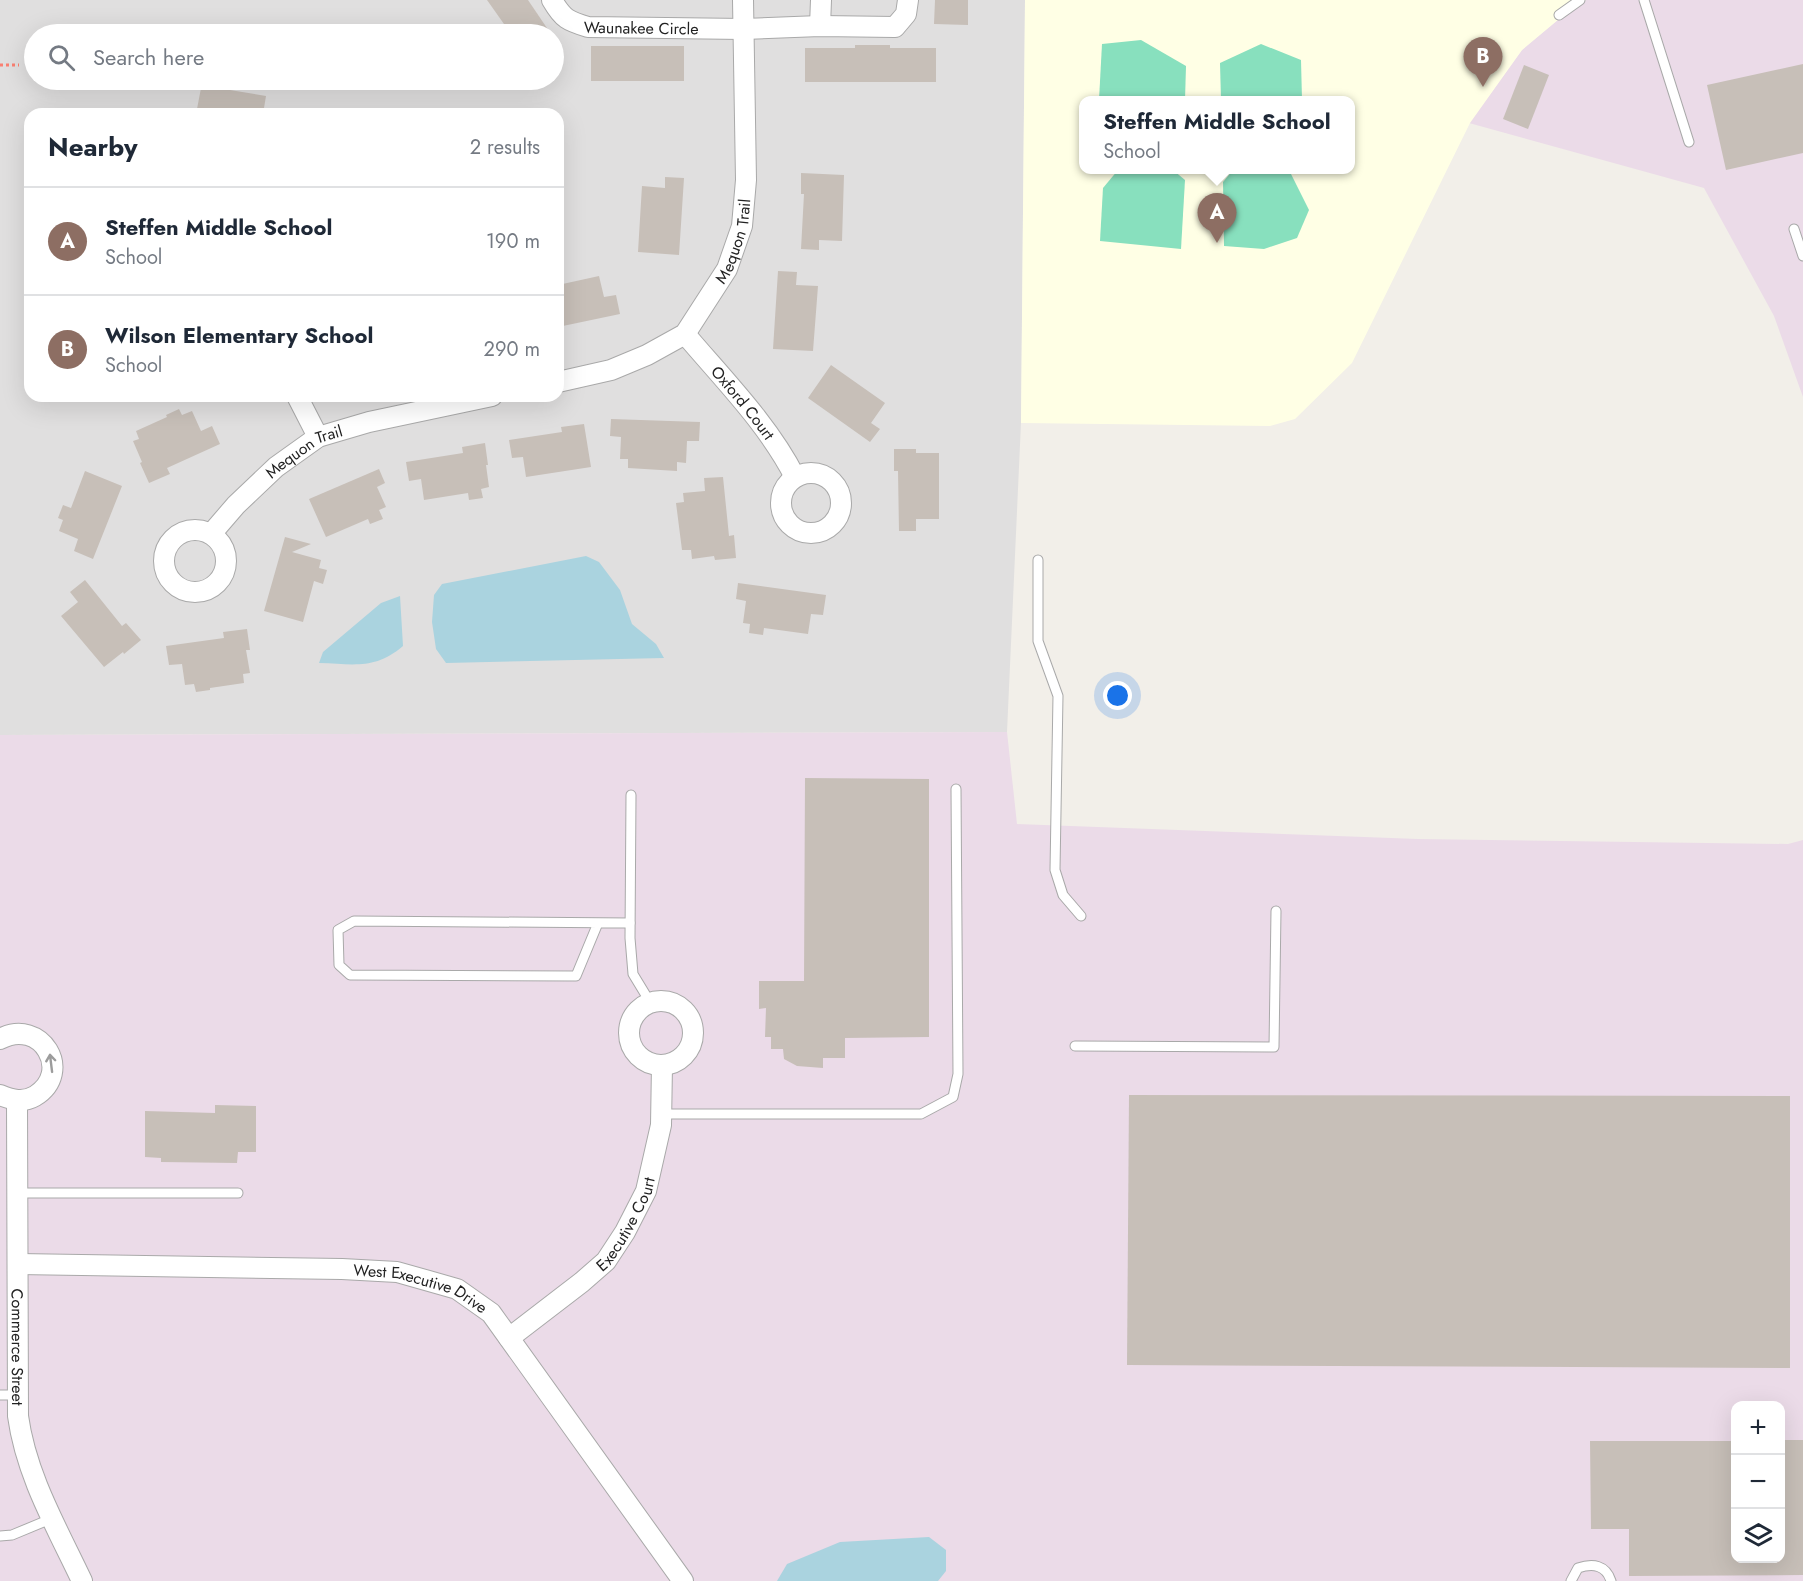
<!DOCTYPE html>
<html lang="en">
<head>
<meta charset="utf-8">
<style>
  body { margin:0; font-family:Jost,sans-serif; background:#f2f2f3; color:#1f2937 }
  .controls { position:absolute; right:18px; bottom:18px; display:grid; overflow:hidden; border-radius:12px; box-shadow:0 6px 24px #0002 }
  .controls button { width:54px; height:54px; display:grid; place-items:center; padding:0; border:0; border-bottom:2px solid #e0e1e3; background:#fff; color:#1f2937; font:30px sans-serif }
  .you { position:absolute; left:1118px; top:696px; width:21px; height:21px; margin:-15px; border:4px solid #fff; border-radius:50%; background:#1a73e8; box-shadow:0 0 0 9px #1a73e833 }
  .badge { display:grid; place-items:center; width:39px; height:39px; border-radius:50%; background:#b45309; color:#fff; font-size:20px; font-weight:700 }
  .pin { position:absolute; translate:-50% -50px; filter:drop-shadow(0 2px 3px #0008) }
  .pin::after { content:''; position:absolute; top:32px; width:21px; height:18px; background:inherit; clip-path:polygon(0 0,100% 0,50% 100%) }
  .popup { position:absolute; left:1079px; top:96px; width:276px; height:78px; box-sizing:border-box; display:grid; place-content:center; border-radius:12px; background:#fff; filter:drop-shadow(0 2px 4px #0005); font-size:20px; white-space:nowrap; color:#747a83 }
  .popup b { font-size:22px; color:#1f2937 }
  .popup::after { content:''; position:absolute; left:50%; top:100%; margin-left:-12px; border:12px solid transparent; border-top-color:#fff }
  .list { margin:0; padding:0; list-style:none }
  h2 { display:flex; justify-content:space-between; align-items:center; height:78px; margin:0; padding:0 24px; font-size:26px }
  h2 small { font-size:20px; font-weight:400; color:#747a83 }
  .list li { display:grid; grid-template-columns:39px 1fr auto; gap:18px; align-items:center; box-sizing:border-box; height:108px; padding:0 24px; border-top:2px solid #e0e1e3 }
  .list b { display:block; font-size:22px; white-space:nowrap }
  .list p { margin:0; font-size:20px; white-space:nowrap; color:#747a83 }
  .list em { font-size:20px; font-style:normal; color:#747a83 }
  .icon { flex:none; width:33px; height:33px; fill:none; stroke:currentColor; stroke-width:2; stroke-linecap:round; stroke-linejoin:round }
  .map { position:relative; flex:none; width:1803px; height:1581px; overflow:hidden }
  .search { position:absolute; background:#fff; box-shadow:0 6px 24px #0002; left:24px; top:24px; width:540px; height:66px; display:flex; align-items:center; gap:15px; box-sizing:border-box; padding:0 21px; border-radius:33px; color:#747a83; font-size:22px }
  .panel { position:absolute; background:#fff; box-shadow:0 6px 24px #0002; left:24px; top:108px; width:540px; height:294px; border-radius:18px }
  .map>svg:first-child { display:block }
  .residential { fill:#e0dfdf; fill-rule:evenodd }
  .industrial { fill:#ebdbe8; fill-rule:evenodd }
  .education { fill:#ffffe5; fill-rule:evenodd }
  .pitch { fill:#88e0be }
  .water { fill:#aad3df }
  .building { fill:#c7bfb8 }
  .lines { fill:none; stroke-linecap:round; stroke-linejoin:round }
  .service-casing { stroke:#a9a9a9; stroke-width:11 }
  .minor-casing { stroke:#a9a9a9; stroke-width:22 }
  .path { stroke:#fa8072; stroke-width:3; stroke-dasharray:3 3; stroke-linecap:butt }
  .service { stroke:#fff; stroke-width:9 }
  .minor { stroke:#fff; stroke-width:20 }
  .oneway { stroke:#9c9c9c }
  .labels { text-anchor:middle; dominant-baseline:central; stroke-width:4.5; stroke-linejoin:round; paint-order:stroke }
  .street-label { font-size:16px; fill:#222; stroke:#fff }
</style>
</head>
<body>
<div class="map">
<svg width="1803" height="1581" viewBox="0 0 1803 1581">
  <rect width="100%" height="100%" fill="#f2efe9"/>
  <path class="residential" d="M0,0H1025L1021,423L1007,732L0,735ZM34,34H554V80H34ZM30,114H558V396H30Z"/>
  <g class="industrial">
    <path d="M1586,0H1803V397L1774,316L1704,188L1469,123L1522,50L1565,14Z"/>
    <path d="M1007,732L1017,824L1418,839L1788,844L1803,840V1581H0V735ZM1736,1406H1780V1558H1736Z"/>
  </g>
  <path class="education" d="M1025,0H1586L1565,14L1522,50L1470,123L1352,363L1295,419L1270,426L1021,423ZM1084,100H1350V170H1084Z"/>
  <g class="pitch">
    <path d="M1141,40L1186,66L1185,100H1099L1102,44Z"/>
    <path d="M1261,44L1301,60L1302,100H1221L1220,63Z"/>
    <path d="M1118,170H1173L1185,180L1181,249L1100,241L1103,188Z"/>
    <path d="M1233,170H1289L1309,210L1297,238L1264,249L1224,246L1223,182Z"/>
  </g>
  <g class="water">
    <path d="M586,556L599,562L620,590L632,624L656,644L664,658L446,663L436,649L432,622L434,595L442,584Z"/>
    <path d="M400,596L403,646C375,670 354,664 319,663L323,652L381,603Z"/>
    <path d="M929,1537L946,1550V1571L938,1581H777L787,1564L840,1542Z"/>
  </g>
  <g class="building">
    <path d="M487,0H528L551,34H511Z"/>
    <path d="M935,0H968V25L934,24Z"/>
    <path d="M855,45H890V48H936V82H805V48H855Z"/>
    <rect x="591" y="46" width="93" height="35"/>
    <path d="M1803,64V153L1726,170L1707,85Z"/>
    <path d="M1524,65L1549,75L1528,129L1503,119Z"/>
    <path d="M211,80H226L224,89L266,96L263,114H196L202,83L210,85Z"/>
    <path d="M801,173L844,175L842,241L819,240V250L801,249L804,194H801Z"/>
    <path d="M665,177L684,178L679,255L638,252L642,186L665,188Z"/>
    <path d="M778,271L797,272L796,285L818,286L813,351L773,349Z"/>
    <path d="M599,276L604,297L616,295L620,314L558,327V285Z"/>
    <path d="M831,365L885,403L871,423L880,429L870,442L808,398Z"/>
    <path d="M179,409L182,415L192,411L201,431L212,426L220,444L167,468L170,474L149,483L140,463L142,462L133,441L139,439L136,431L167,417L166,415Z"/>
    <path d="M611,419L700,422L699,441H687L686,463L677,462V471L628,468V459H620L621,437L610,436Z"/>
    <path d="M584,424L591,467L526,477L523,457L512,458L509,440L562,432L561,427Z"/>
    <path d="M485,443L488,465H486L489,487L481,489L483,498L469,500L468,493L424,500L421,479L409,481L406,462L463,453L462,447Z"/>
    <path d="M894,449H916V453H939V519H916V531H899L898,471H894Z"/>
    <path d="M379,469L385,483L377,487L386,507L379,510L383,519L370,524L368,519L326,537L309,499Z"/>
    <path d="M85,471L122,486L93,559L74,551L78,539L59,531L63,520L58,518L63,505L71,508Z"/>
    <path d="M723,477L729,536L734,535L736,558L715,560L714,556L692,559L691,550H682L676,503L684,502L683,493L705,491L704,478Z"/>
    <path d="M285,537L311,544L292,552L321,560L319,568L327,570L323,584L314,581L303,622L264,611Z"/>
    <path d="M85,580L122,626L126,623L141,640L124,654L123,652L104,667L61,616L78,602L70,592Z"/>
    <path d="M738,583L826,595L823,615L811,614L808,634L764,628L763,635L749,633L750,624L743,623L746,601L736,599Z"/>
    <path d="M247,629L250,650H246L250,673L243,674L244,683L210,688V690L196,692L194,684L185,685L182,664L169,665L166,646L224,638L223,632Z"/>
    <path d="M805,778L929,779V1037L845,1038V1058H823V1068L797,1066L784,1059L783,1049H771V1037H765L766,1008L759,1009V981H804Z"/>
    <path d="M1129,1095L1790,1096V1368L1127,1365Z"/>
    <path d="M215,1105L256,1106V1152H238L237,1163L161,1162V1158L145,1157V1111L215,1113Z"/>
    <path d="M1780,1440H1803V1575L1629,1576V1529H1591L1590,1441H1736V1558H1780Z"/>
  </g>
  <g class="lines">
    <g class="service-casing">
      <g id="service">
        <path d="M1644,0L1689,142"/>
        <path d="M1559,15L1580,0"/>
        <path d="M1794,229L1803,256"/>
        <path d="M1038,560V641L1058,696L1055,870L1063,895L1081,916"/>
        <path d="M631,795L630,938L633,974L650,1002"/>
        <path d="M598,923L576,976L350,975L339,965L338,930L354,921L630,923"/>
        <path d="M1075,1046L1274,1047L1276,911"/>
        <path d="M661,1114H921L953,1097L958,1074L956,789"/>
        <path d="M17,1193H238"/>
        <path d="M0,1395H18"/>
        <path d="M0,1536L12,1535L53,1518"/>
        <path d="M1571,1581L1578,1568C1593,1563 1606,1565 1611,1581"/>
      </g>
    </g>
    <g class="minor-casing">
      <g id="minor">
        <path id="s1" d="M552,0C563,19 568,21 588,27L744,29L820,26L895,27L906,14L908,0"/>
        <path d="M820,26L821,0"/>
        <path id="s2" d="M685,334C723,379 768,424 795,477"/>
        <path id="s3" d="M558,382L611,370L647,355L685,334L727,269L742,226L746,180L743,0"/>
        <path d="M297,396L318,437"/>
        <circle cx="811" cy="503" r="30"/>
        <circle cx="195" cy="561" r="31"/>
        <path id="s4" d="M211,534L236,505L276,467L318,437L369,422L492,396"/>
        <circle cx="661" cy="1033" r="32"/>
        <path d="M0,1039C41,1017 74,1072 35,1096C23,1103 12,1100 0,1095"/>
        <path id="s5" d="M17,1101L18,1416C26,1475 57,1528 82,1581"/>
        <path id="s6" d="M18,1264L342,1269L397,1272L457,1289L491,1313L683,1581"/>
        <path id="s7" d="M509,1338L582,1282L606,1261L625,1232L646,1191L661,1125L662,1065"/>
      </g>
    </g>
    <path class="path" d="M0,65H19"/>
    <use href="#service" class="service"/>
    <use href="#minor" class="minor"/>
  </g>
  <defs><path id="oneway-shaft" d="M-6 0H5M1.5-3L5.5 0L1.5 3" fill="none" stroke-width="1.6" stroke-linecap="round" stroke-linejoin="round" transform="scale(1.5)"/></defs>
  <use class="oneway" href="#oneway-shaft" transform="translate(51 1063) rotate(-97)"/>
  <g class="labels">
    <g class="street-label">
      <text stroke="none"><textPath href="#s1" startOffset="100">Waunakee Circle</textPath></text>
      <text stroke="none"><textPath href="#s3" startOffset="243">Mequon Trail</textPath></text>
      <text stroke="none"><textPath href="#s2" startOffset="90">Oxford Court</textPath></text>
      <text stroke="none"><textPath href="#s4" startOffset="126">Mequon Trail</textPath></text>
      <text stroke="none"><textPath href="#s7" startOffset="166">Executive Court</textPath></text>
      <text stroke="none"><textPath href="#s6" startOffset="406">West Executive Drive</textPath></text>
      <text stroke="none"><textPath href="#s5" startOffset="246">Commerce Street</textPath></text>
    </g>
  </g>
</svg>
<div class="controls">
<button>+</button>
<button>−</button>
<button><svg class="icon" aria-label="layers" viewBox="0 0 24 24"><path d="M12 4l9 5-9 5-9-5zM3 14l9 5 9-5"/></svg></button>
</div>
<div class="you"></div>
<div class="pin badge" style="left:1217px;top:243px;background:#8d6e63">A</div>
<div class="popup"><b>Steffen Middle School</b>School</div>
<div class="pin badge" style="left:1483px;top:87px;background:#8d6e63">B</div>
<div class="search"><svg class="icon" aria-label="search" viewBox="0 0 24 24"><circle cx="10" cy="10" r="6"/><path d="M15 15l6 6"/></svg>Search here</div>
<section class="panel">
<h2>Nearby<small>2 results</small></h2>
<ul class="list">
<li><span class="badge" style="background:#8d6e63">A</span><div><b>Steffen Middle School</b><p>School</p></div><em>190 m</em></li>
<li><span class="badge" style="background:#8d6e63">B</span><div><b>Wilson Elementary School</b><p>School</p></div><em>290 m</em></li>
</ul>
</section>
</div>
</body>
</html>
